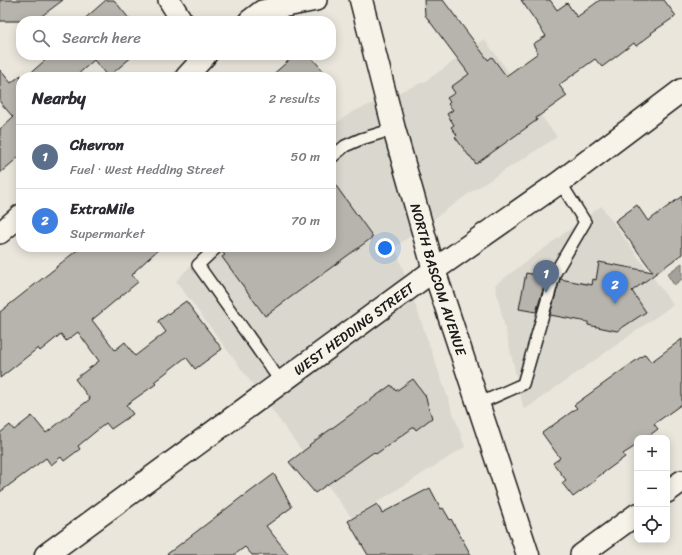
<!DOCTYPE html>
<html lang="en">
<head>
<meta charset="utf-8">
<style>
  body { margin:0; font-family:Sriracha,sans-serif; background:#f2f2f3; color:#2b2b33 }
  .controls { position:absolute; right:12px; bottom:12px; display:grid; overflow:hidden; border-radius:8px; box-shadow:0 2px 10px #0003 }
  .controls button { width:36px; height:36px; display:grid; place-items:center; padding:0; border:0; border-bottom:1px solid #e1e1e2; background:#fff; color:#2b2b33; font:20px sans-serif }
  .you { position:absolute; left:385px; top:248px; width:14px; height:14px; margin:-10px; border:3px solid #fff; border-radius:50%; background:#1a73e8; box-shadow:0 0 0 6px #1a73e833 }
  .badge { display:grid; place-items:center; width:26px; height:26px; border-radius:50%; background:#0b8043; color:#fff; font-size:13px; font-weight:700 }
  .pin { position:absolute; translate:-50% -33px; filter:drop-shadow(0 1px 2px #0008) }
  .pin::after { content:''; position:absolute; top:21px; width:14px; height:12px; background:inherit; clip-path:polygon(0 0,100% 0,50% 100%) }
  .list { margin:0; padding:0; list-style:none }
  h2 { display:flex; justify-content:space-between; align-items:center; height:52px; margin:0; padding:0 16px; font-size:17px }
  h2 small { font-size:13px; font-weight:400; color:#7c7c81 }
  .list li { display:grid; grid-template-columns:26px 1fr auto; gap:12px; align-items:center; box-sizing:border-box; height:64px; padding:0 16px; border-top:1px solid #e1e1e2 }
  .list b { display:block; font-size:15px; white-space:nowrap }
  .list p { margin:0; font-size:13px; white-space:nowrap; color:#7c7c81 }
  .list em { font-size:13px; font-style:normal; color:#7c7c81 }
  .icon { flex:none; width:22px; height:22px; fill:none; stroke:currentColor; stroke-width:2; stroke-linecap:round; stroke-linejoin:round }
  .map { position:relative; flex:none; width:682px; height:555px; overflow:hidden }
  .search { position:absolute; background:#fff; box-shadow:0 2px 10px #0003; left:16px; top:16px; width:320px; height:44px; display:flex; align-items:center; gap:10px; box-sizing:border-box; padding:0 14px; border-radius:16px; color:#7c7c81; font-size:15px }
  .panel { position:absolute; background:#fff; box-shadow:0 2px 10px #0003; left:16px; top:72px; width:320px; height:180px; border-radius:16px }
  .map>svg:first-child { display:block }
  .built { fill:#dad7ce }
  .water { fill:#a3a19a; stroke:#6d6c68 }
  .building { fill:#b6b4ac; stroke:#1c1c1c }
  .lines { fill:none; stroke-linecap:round; stroke-linejoin:round }
  .lane-casing { stroke:#1c1c1c; stroke-width:14 }
  .street-casing { stroke:#1c1c1c; stroke-width:24 }
  .secondary-casing { stroke:#1c1c1c; stroke-width:25 }
  .primary-casing { stroke:#1c1c1c; stroke-width:25 }
  .lane { stroke:#f7f3e8; stroke-width:11 }
  .street { stroke:#f7f3e8; stroke-width:21 }
  .secondary { stroke:#f7f3e8; stroke-width:22 }
  .primary { stroke:#f7f3e8; stroke-width:22 }
  .labels { text-anchor:middle; dominant-baseline:central; stroke-width:3.5; stroke-linejoin:round; paint-order:stroke }
  .street-label { font-size:14px; fill:#1c1c1c; stroke:#f7f3e8 }
</style>
</head>
<body>
<div class="map">
<svg width="682" height="555" viewBox="0 0 682 555">
  <rect width="100%" height="100%" fill="#eae6dc"/>
  <filter id="ink" filterUnits="userSpaceOnUse"><feTurbulence type="fractalNoise" baseFrequency=".025" numOctaves="2"/><feDisplacementMap in="SourceGraphic" scale="8" xChannelSelector="R" yChannelSelector="G"/><feConvolveMatrix kernelMatrix="1 2 1 2 8 2 1 2 1" color-interpolation-filters="sRGB"/></filter>
  <g filter="url(#ink)">
    <g class="built">
      <path d="M484,39L557,137L471,192L395,247L465,447L352,518L176,281L209,247H331V127L352,112L426,81Z"/>
      <path d="M601,206L673,305L524,410L495,285Z"/>
    </g>
    <path class="water" d="M682,263V279L674,285L667,274Z"/>
    <g class="building">
      <path d="M0,0H63L35,21H0Z"/>
      <path d="M106,0H114L131,21H82Z"/>
      <path d="M424,0H443L488,60L492,57L506,76L538,53L533,44L546,36L521,0H550L557,10L567,3L577,17L600,0H664L676,16L651,33L652,34L636,46L634,43L602,67L595,59L559,85L567,96L536,118L537,120L476,164L470,156H469L455,137L457,135L451,127L454,125L447,114L453,110L448,104L450,102L447,98L455,93L451,87L469,74L425,15Z"/>
      <path d="M51,55H134L108,77L94,60L75,77H26Z"/>
      <path d="M295,55H309L329,77H270Z"/>
      <path d="M0,70L11,83L21,75V155L0,173V129L13,117L0,102Z"/>
      <path d="M331,179L373,237L265,316L222,257L225,255L222,252L224,247H331Z"/>
      <path d="M682,196V254L632,291L646,312L617,331L588,325V322L550,315L560,279L592,285L593,279L596,280L599,262L653,272L615,221L637,205L648,221Z"/>
      <path d="M81,247H161L135,271V272L132,275L138,282L92,320L115,350L125,342L135,356L166,332L158,321L186,301L222,349L195,369L186,357L154,382L156,384L126,405L133,414L111,429L106,423L78,446L80,449L64,461L61,457L51,465L46,458L0,492V433L10,425L14,430L32,416L46,433L90,399L75,379L99,361L78,332L66,341L61,334L40,351L38,348L0,378V312L57,267H56Z"/>
      <path d="M526,273L547,277L536,312L519,309Z"/>
      <path d="M682,339V404L654,424L658,429L646,438H637V445L623,454L625,457L595,479L596,480L573,497L562,483L566,480L553,463L560,458L542,433L577,408L574,405L645,354L651,362Z"/>
      <path d="M413,379L425,395L432,418L416,430L414,427L376,454L374,452L315,493L289,462L310,446L309,445L391,385L396,391Z"/>
      <path d="M274,474L292,507L266,526L289,555H252L245,547L234,555H166L243,496V497Z"/>
      <path d="M430,488L441,509L443,508L450,520L451,519L471,555H368L348,521L377,504L382,513Z"/>
    </g>
    <g class="lines">
      <g class="lane-casing">
        <g id="lane">
          <path d="M331,158L345,146L361,139L394,129"/>
          <path d="M217,247L198,265L281,382"/>
          <path d="M478,404L523,384L555,273L585,222L560,182"/>
        </g>
      </g>
      <g class="street-casing">
        <g id="street">
          <path d="M169,0L182,21"/>
          <path d="M249,21L262,11L316,0"/>
          <path d="M186,77L206,55"/>
          <path d="M0,233L21,215"/>
          <path d="M667,492L682,481"/>
          <path d="M581,555L637,514"/>
        </g>
      </g>
      <g class="secondary-casing">
        <g id="secondary">
          <path id="s1" d="M46,555L434,270L560,182L682,90"/>
        </g>
      </g>
      <g class="primary-casing">
        <g id="primary">
          <path id="s2" d="M361,0L394,129L434,270L528,555"/>
        </g>
      </g>
      <use href="#lane" class="lane"/>
      <use href="#street" class="street"/>
      <use href="#secondary" class="secondary"/>
      <use href="#primary" class="primary"/>
    </g>
  </g>
  <g class="labels">
    <g class="street-label">
      <text stroke="none"><textPath href="#s2" startOffset="290">NORTH BASCOM AVENUE</textPath></text>
      <text stroke="none"><textPath href="#s1" startOffset="382">WEST HEDDING STREET</textPath></text>
    </g>
  </g>
</svg>
<div class="controls">
<button>+</button>
<button>−</button>
<button><svg class="icon" aria-label="locate" viewBox="0 0 24 24"><circle cx="12" cy="12" r="6"/><path d="M12 2v4M12 18v4M2 12h4M18 12h4"/></svg></button>
</div>
<div class="you"></div>
<div class="pin badge" style="left:546px;top:293px;background:#5c6f8a">1</div>
<div class="pin badge" style="left:615px;top:304px;background:#3f7fe0">2</div>
<div class="search"><svg class="icon" aria-label="search" viewBox="0 0 24 24"><circle cx="10" cy="10" r="6"/><path d="M15 15l6 6"/></svg>Search here</div>
<section class="panel">
<h2>Nearby<small>2 results</small></h2>
<ul class="list">
<li><span class="badge" style="background:#5c6f8a">1</span><div><b>Chevron</b><p>Fuel · West Hedding Street</p></div><em>50 m</em></li>
<li><span class="badge" style="background:#3f7fe0">2</span><div><b>ExtraMile</b><p>Supermarket</p></div><em>70 m</em></li>
</ul>
</section>
</div>
</body>
</html>
